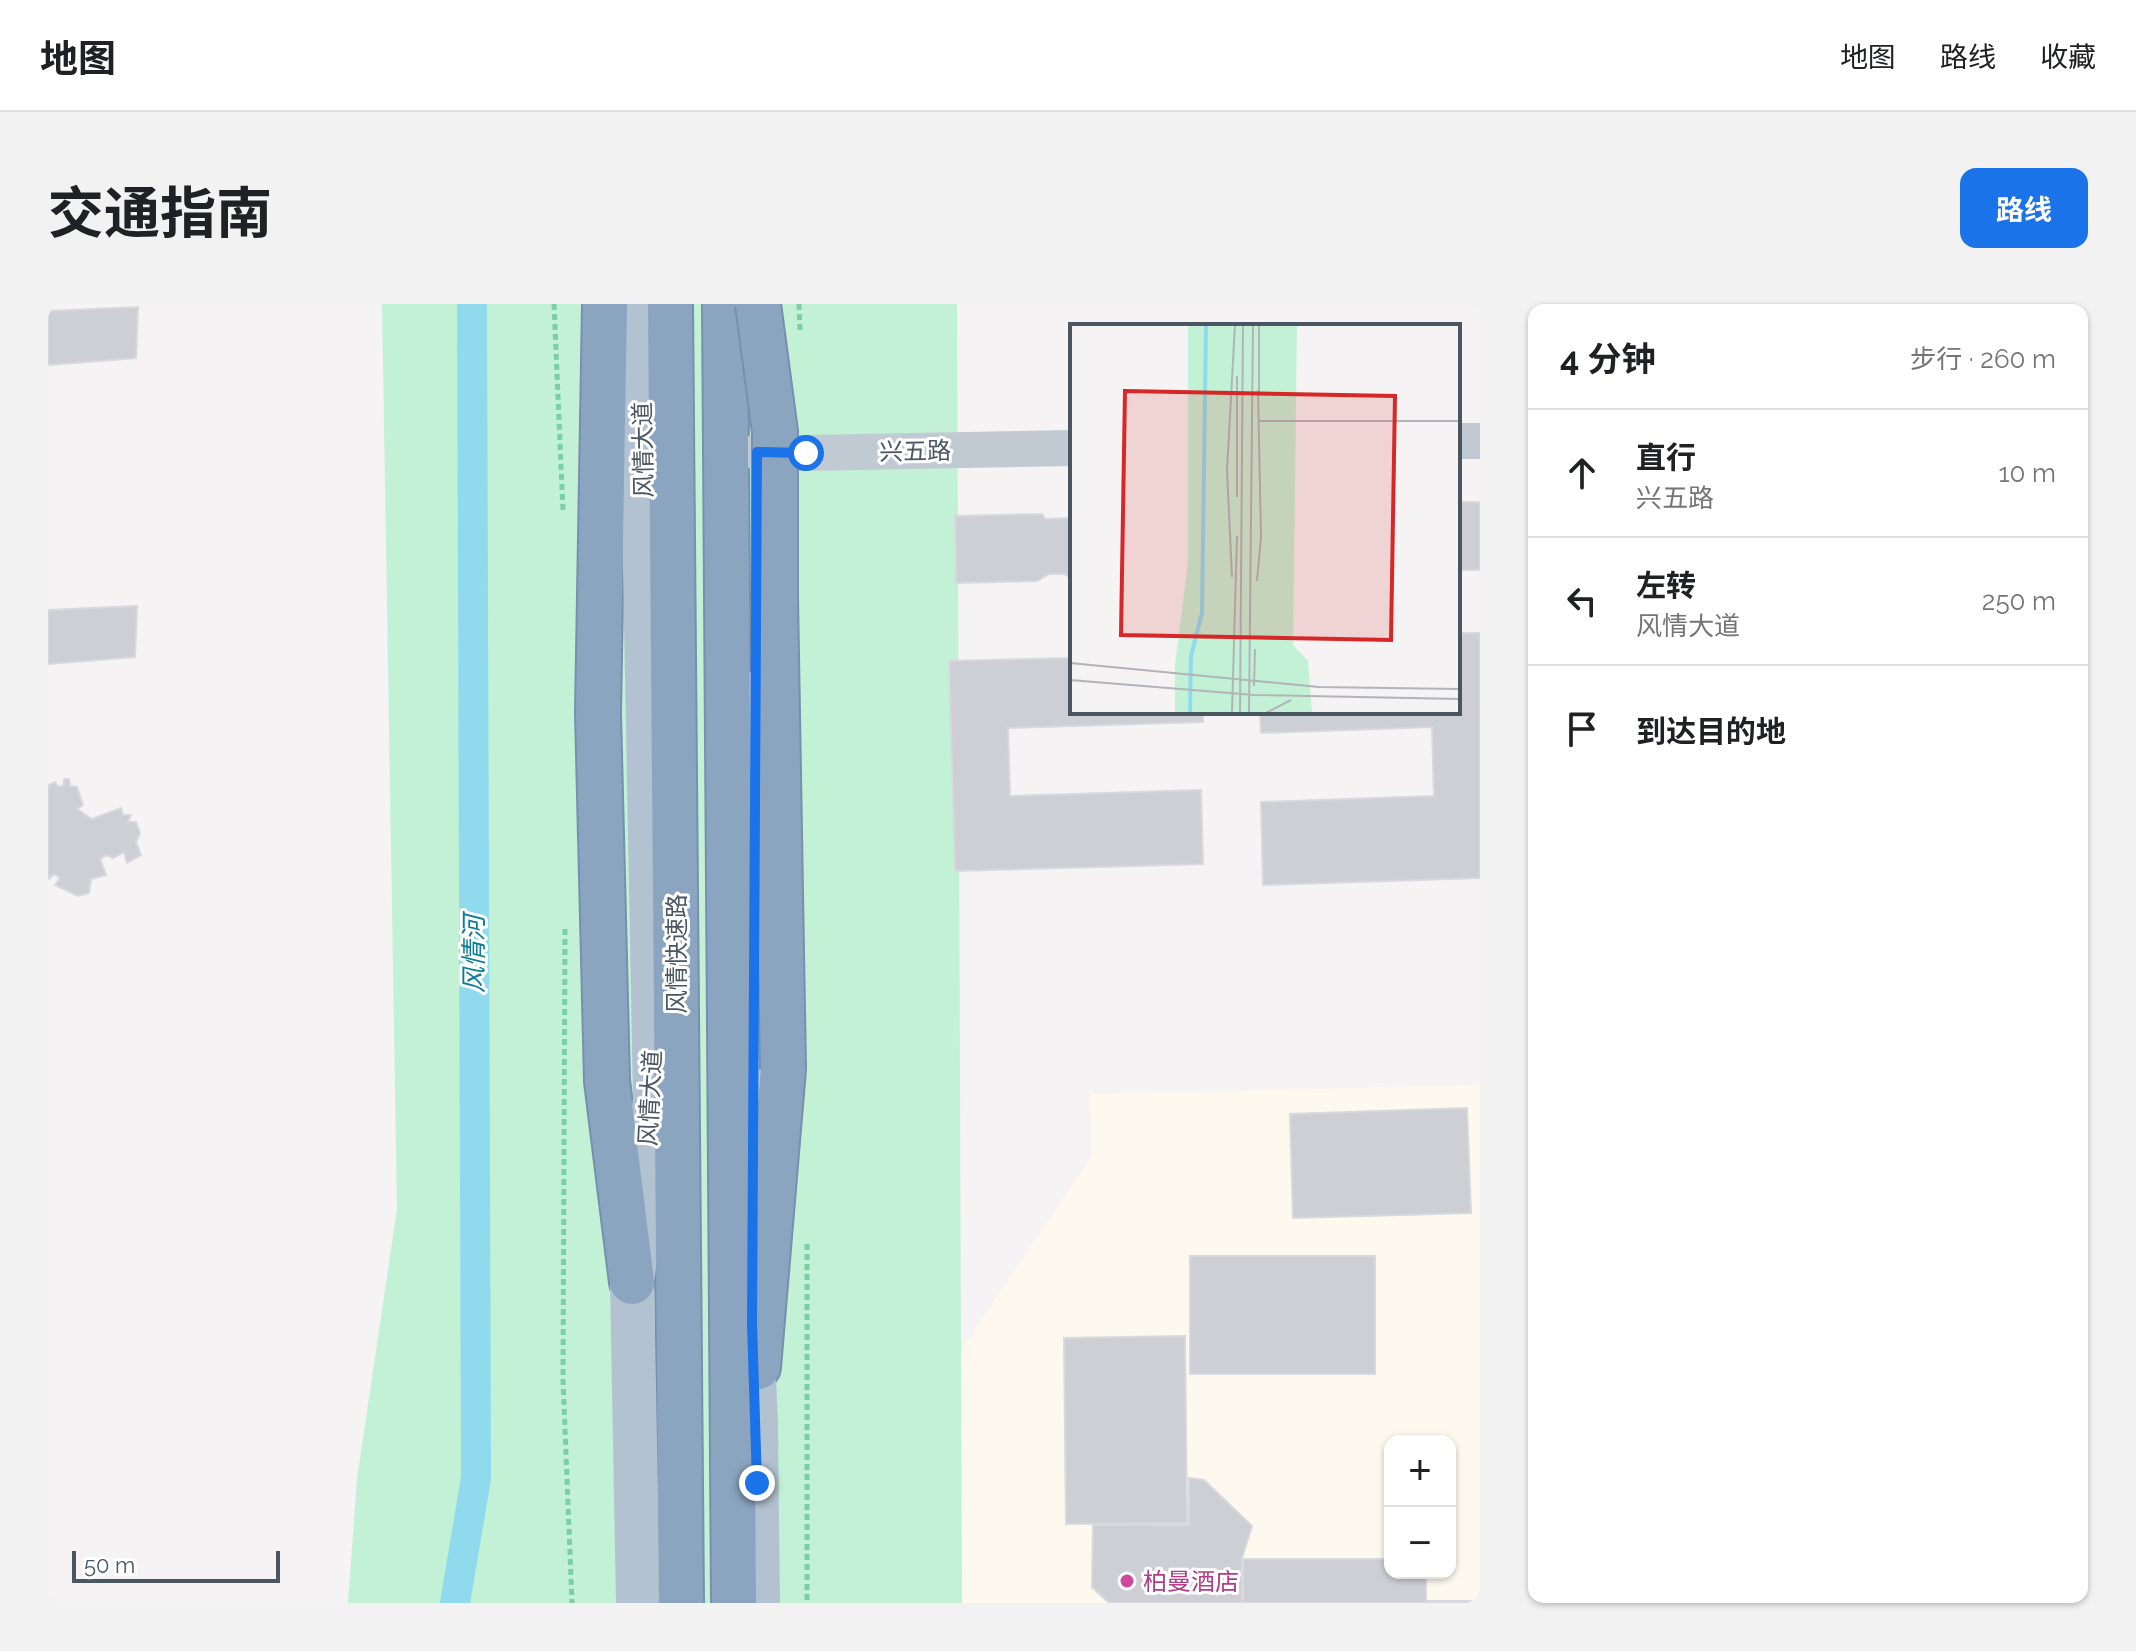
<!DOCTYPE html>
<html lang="zh">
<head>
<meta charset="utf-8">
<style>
  body { margin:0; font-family:Raleway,"Noto Sans SC",sans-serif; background:#f2f2f2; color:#202124 }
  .controls { position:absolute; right:24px; bottom:24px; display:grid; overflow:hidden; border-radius:16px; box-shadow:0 2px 6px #0004 }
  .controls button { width:72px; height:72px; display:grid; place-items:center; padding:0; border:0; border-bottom:2px solid #e0e0e0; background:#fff; color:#202124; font:40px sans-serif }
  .scale { position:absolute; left:24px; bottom:20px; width:208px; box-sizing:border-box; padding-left:8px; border:4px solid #4a5661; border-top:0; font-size:22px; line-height:28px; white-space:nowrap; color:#4a5661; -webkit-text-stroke:6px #fff; paint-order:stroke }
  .stop { position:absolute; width:24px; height:24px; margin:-18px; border:6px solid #1a73e8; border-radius:50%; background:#fff }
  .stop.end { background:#1a73e8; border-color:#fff; box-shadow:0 2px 8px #0008 }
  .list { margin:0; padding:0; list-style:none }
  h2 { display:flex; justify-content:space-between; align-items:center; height:104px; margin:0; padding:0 32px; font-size:34px }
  h2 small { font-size:26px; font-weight:400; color:#757577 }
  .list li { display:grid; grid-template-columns:52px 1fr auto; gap:24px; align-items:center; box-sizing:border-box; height:128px; padding:0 32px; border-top:2px solid #e0e0e0 }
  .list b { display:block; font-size:30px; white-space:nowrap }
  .list p { margin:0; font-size:26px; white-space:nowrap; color:#757577 }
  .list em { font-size:26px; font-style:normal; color:#757577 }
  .icon { flex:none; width:44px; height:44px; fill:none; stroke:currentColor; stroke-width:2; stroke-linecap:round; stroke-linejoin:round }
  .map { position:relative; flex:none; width:1432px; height:1299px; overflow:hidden; border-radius:16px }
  header { display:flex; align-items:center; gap:48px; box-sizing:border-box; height:112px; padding:0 40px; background:#fff; border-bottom:2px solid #e0e0e0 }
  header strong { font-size:38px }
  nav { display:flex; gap:44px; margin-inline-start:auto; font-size:28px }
  .intro { display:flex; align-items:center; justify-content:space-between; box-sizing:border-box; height:192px; padding:0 48px }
  h1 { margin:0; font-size:56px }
  .button { padding:20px 36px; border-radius:16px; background:#1a73e8; color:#fff; font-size:28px; font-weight:700 }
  main { display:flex; gap:48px; padding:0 48px }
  aside { flex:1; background:#fff; border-radius:16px; box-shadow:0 2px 6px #0004 }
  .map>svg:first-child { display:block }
  .commercial { fill:#fdf9ef; fill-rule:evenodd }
  .green { fill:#c3f1d5 }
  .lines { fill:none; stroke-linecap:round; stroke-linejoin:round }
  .canal { stroke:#90daee; stroke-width:30 }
  .building { fill:#cdcfd5; stroke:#d7d9de; stroke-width:2 }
  .highway-casing { stroke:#7690ad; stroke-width:48 }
  .path { stroke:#7ad0a6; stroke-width:5; stroke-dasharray:6 4; stroke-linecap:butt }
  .minor { stroke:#c1cad2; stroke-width:36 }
  .major { stroke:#b3c2d1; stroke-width:44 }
  .highway { stroke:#8ba5c1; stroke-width:44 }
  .highway-bridge-casing { stroke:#7690ad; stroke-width:48; stroke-linecap:butt }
  .highway-bridge { stroke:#8ba5c1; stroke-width:44 }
  .route { stroke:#1a73e8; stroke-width:10 }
  .hotel-dot { fill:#d1479c; stroke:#fff; stroke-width:3 }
  .labels { text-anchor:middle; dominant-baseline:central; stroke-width:6; stroke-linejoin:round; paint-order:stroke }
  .street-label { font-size:24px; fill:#4a5661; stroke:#fff }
  .hotel-label { font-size:24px; fill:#b23c85; stroke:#fff; text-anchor:start }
  .water-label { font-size:26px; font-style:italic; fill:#0c7c9b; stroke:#fff }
  .inset-river { fill:none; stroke:#90daee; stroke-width:4 }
  .inset-road { fill:none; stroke:#b1b4b9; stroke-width:2 }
  .view { fill:#d62828; fill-opacity:0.15; stroke:#d62828; stroke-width:4 }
  .inset-edge { fill:none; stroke:#4a5661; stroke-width:4 }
</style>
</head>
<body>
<header>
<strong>地图</strong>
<nav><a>地图</a><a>路线</a><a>收藏</a></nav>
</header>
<div class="intro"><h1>交通指南</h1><a class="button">路线</a></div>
<main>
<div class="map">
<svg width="1432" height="1299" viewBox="0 0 1432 1299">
  <rect width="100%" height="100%" fill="#f5f3f3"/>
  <path class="commercial" d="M1432,781V1299H914L913,1046L1043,853L1042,790ZM1342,1137H1402V1269H1342Z"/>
  <path class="green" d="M334,0H909L914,1299H300L309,1175L349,905Z"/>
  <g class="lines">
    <path class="canal" d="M407,1299L428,1174L424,0"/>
  </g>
  <g class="building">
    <path d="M90,3L88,54L0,61V7Z"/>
    <rect x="1410" y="198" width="22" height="68"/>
    <path d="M994,210L997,215L1024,214V275L1016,270H1001L989,277L908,279L907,212Z"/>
    <path d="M89,302L87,353L0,360V306Z"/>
    <path d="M1410,329H1432V574L1215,581L1213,498L1386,492L1384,423L1213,429L1212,408H1410Z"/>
    <path d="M1024,354V408H1155V418L960,424L962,492L1153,486L1155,560L907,567L901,357Z"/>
    <path d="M16,475H21L22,482L29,483L35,501L29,505L44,515L73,504L75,511H83L80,518H88L92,529L88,538L93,551L79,559L76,548L65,554L59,551L52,555L58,571L43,575L41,589L30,592L7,581L12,574L6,570L1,575L0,574V481L7,478L10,483L16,481Z"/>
    <path d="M1419,804L1423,909L1245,914L1242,810Z"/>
    <rect x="1142" y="952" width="185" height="118"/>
    <path d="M1137,1032L1139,1219L1018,1220L1016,1034Z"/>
    <path d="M1141,1174L1156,1176L1204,1222L1194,1254V1299H1061L1044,1283L1045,1221H1141Z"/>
    <path d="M1195,1255H1342V1269H1378V1297H1432V1299H1195Z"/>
  </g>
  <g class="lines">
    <g class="highway-casing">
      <g id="highway">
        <path d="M557,0L550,409L559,777L584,978"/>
        <path d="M622,0L633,1299"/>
        <path d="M677,0L686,1299"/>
        <path d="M710,1063L735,765"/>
      </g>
    </g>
    <g class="path">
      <path d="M506,0L515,207"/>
      <path d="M751,0L752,26"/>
      <path d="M517,625L515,1075L524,1299"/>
      <path d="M759,940V1299"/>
    </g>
    <g class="minor">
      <path d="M1410,137H1432"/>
      <path d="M709,148L758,149L1024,144"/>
    </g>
    <g class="major">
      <path d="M705,917L708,389"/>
      <path d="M704,1025L708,1121L710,1299"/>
      <path d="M590,1299L584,978L607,796L592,0"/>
    </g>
    <use href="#highway" class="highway"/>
    <g class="highway-bridge-casing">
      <path id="highway-bridge" d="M710,0L727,128V293L735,765"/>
    </g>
    <use href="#highway-bridge" class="highway-bridge"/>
  </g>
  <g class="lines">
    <path class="route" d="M709,1179L704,1020L709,148L758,149"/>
  </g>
  <circle class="hotel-dot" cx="1079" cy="1277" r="8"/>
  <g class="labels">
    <g class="street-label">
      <text transform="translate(595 146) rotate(-91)">风情大道</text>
      <text transform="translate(867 147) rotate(-1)">兴五路</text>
      <text transform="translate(628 650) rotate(-90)">风情快速路</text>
      <text transform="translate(602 794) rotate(-87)">风情大道</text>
    </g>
    <g class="hotel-label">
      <text x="1095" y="1277">柏曼酒店</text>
    </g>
    <g class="water-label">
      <text transform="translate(426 650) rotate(-90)">风情河</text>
    </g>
  </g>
  <g transform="translate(1022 20)">
    <rect width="390" height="390" fill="#f5f3f3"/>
    <path d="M118,1H227L223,321L238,337L242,389H105V341L118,238Z" fill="#c3f1d5"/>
    <path class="inset-river" d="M120,389L121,332L132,289L136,1"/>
    <path class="inset-road" d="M167,52V173M189,70V1M188,97H390M162,253L157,146L165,1M187,257L191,213L188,66M0,339L249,363L390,365M0,356L184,371L390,375M184,362L185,325M162,389L167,212M170,389L173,1M179,389L183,1M196,389L221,376"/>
    <path class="view" d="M55,67L325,72L321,316L51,311Z"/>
    <rect width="390" height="390" class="inset-edge"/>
  </g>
</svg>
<div class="controls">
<button>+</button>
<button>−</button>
</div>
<div class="scale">50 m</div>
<div class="stop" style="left:758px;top:149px"></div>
<div class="stop end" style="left:709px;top:1179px"></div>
</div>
<aside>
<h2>4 分钟<small>步行 · 260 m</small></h2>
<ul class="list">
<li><svg class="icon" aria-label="ahead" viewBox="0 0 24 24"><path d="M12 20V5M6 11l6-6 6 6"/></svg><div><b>直行</b><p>兴五路</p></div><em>10 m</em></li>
<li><svg class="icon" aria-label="left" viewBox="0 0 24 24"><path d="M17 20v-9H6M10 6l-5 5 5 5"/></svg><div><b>左转</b><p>风情大道</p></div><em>250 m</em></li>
<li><svg class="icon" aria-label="arrive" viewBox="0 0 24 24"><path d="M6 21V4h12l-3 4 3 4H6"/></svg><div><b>到达目的地</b></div></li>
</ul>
</aside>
</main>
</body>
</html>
